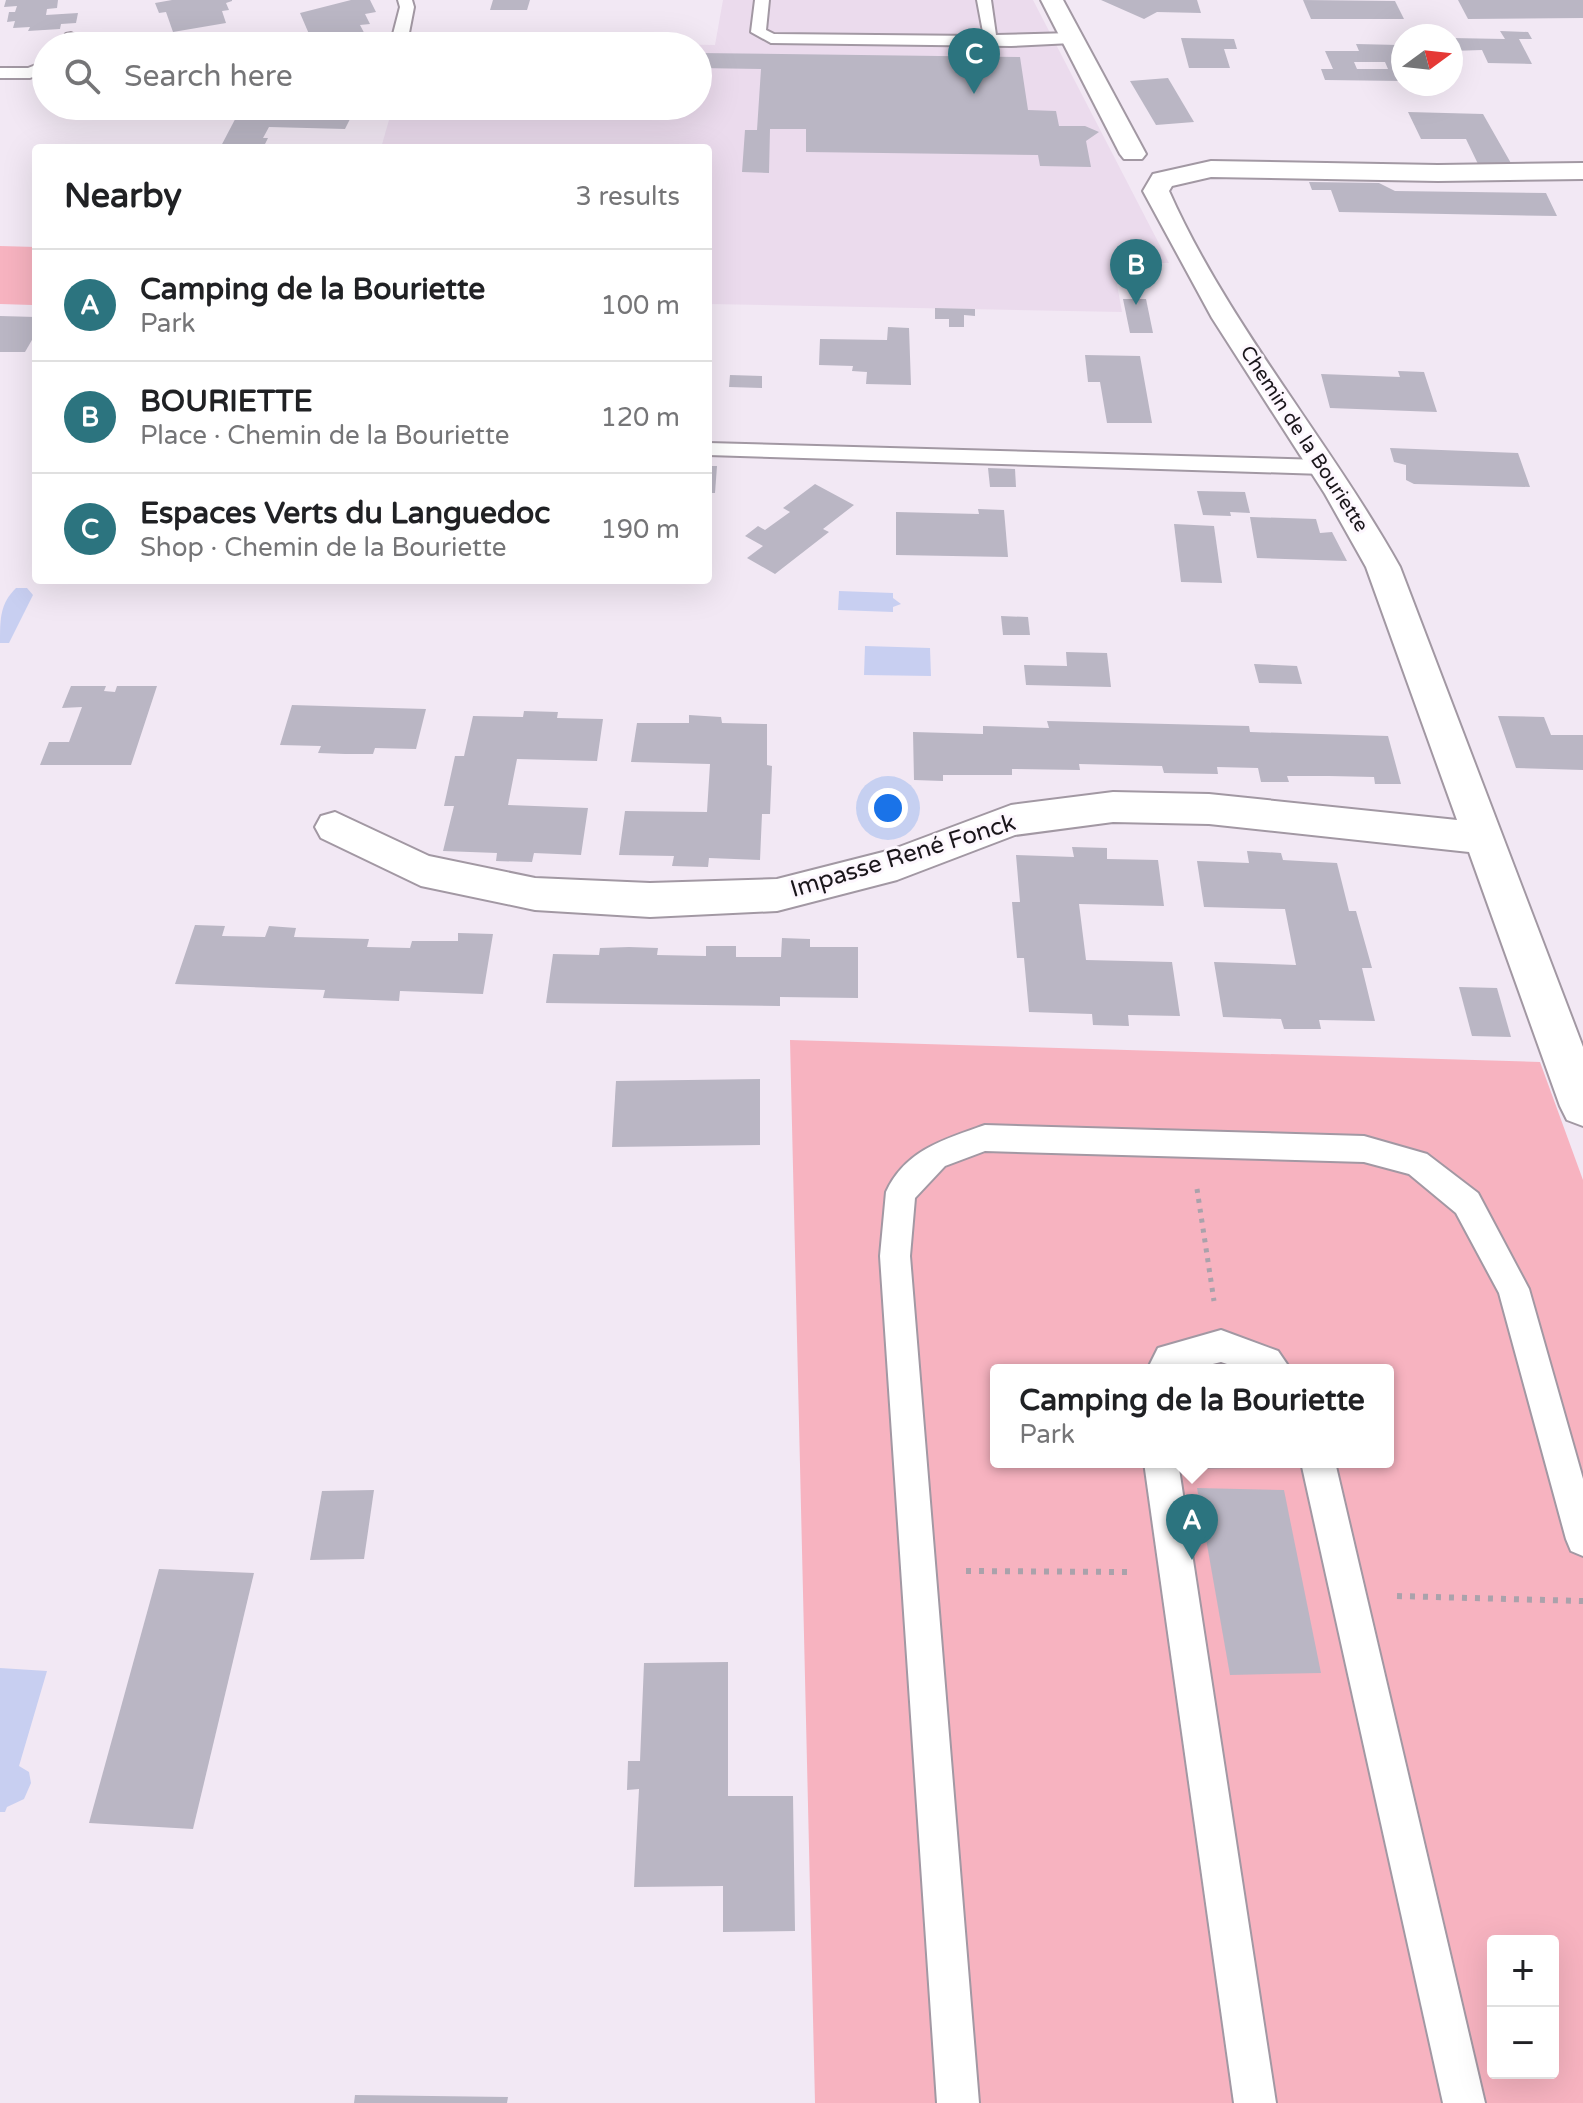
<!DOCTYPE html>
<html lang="en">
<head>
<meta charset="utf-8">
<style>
  body { margin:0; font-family:"Varela Round",sans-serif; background:#f6f6f6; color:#202124 }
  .controls { position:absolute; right:24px; bottom:24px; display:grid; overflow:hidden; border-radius:8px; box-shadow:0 8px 32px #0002 }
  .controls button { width:72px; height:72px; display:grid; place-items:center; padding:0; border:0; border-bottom:2px solid #e0e0e0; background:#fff; color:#202124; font:40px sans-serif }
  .compass { position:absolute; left:1391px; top:24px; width:72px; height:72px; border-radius:50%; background:#fff; box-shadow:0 8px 32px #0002; rotate:75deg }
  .you { position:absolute; left:888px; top:808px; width:28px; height:28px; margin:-20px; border:6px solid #fff; border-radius:50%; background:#1a73e8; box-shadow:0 0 0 12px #1a73e833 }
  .badge { display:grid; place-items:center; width:52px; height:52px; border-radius:50%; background:#2c747f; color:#fff; font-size:26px; font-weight:700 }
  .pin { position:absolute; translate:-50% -66px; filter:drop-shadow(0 2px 4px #0008) }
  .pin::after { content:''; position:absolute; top:42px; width:28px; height:24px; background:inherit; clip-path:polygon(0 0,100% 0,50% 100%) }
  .popup { position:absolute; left:990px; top:1364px; width:404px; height:104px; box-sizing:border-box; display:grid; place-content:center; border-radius:8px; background:#fff; filter:drop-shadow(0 2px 6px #0005); font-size:26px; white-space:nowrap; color:#757577 }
  .popup b { font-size:30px; color:#202124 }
  .popup::after { content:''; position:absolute; left:50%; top:100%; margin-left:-16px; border:16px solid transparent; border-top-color:#fff }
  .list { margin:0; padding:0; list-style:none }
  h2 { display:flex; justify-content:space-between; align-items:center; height:104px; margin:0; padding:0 32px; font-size:34px }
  h2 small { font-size:26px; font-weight:400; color:#757577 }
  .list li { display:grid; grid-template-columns:52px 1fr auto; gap:24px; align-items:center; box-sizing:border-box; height:112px; padding:0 32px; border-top:2px solid #e0e0e0 }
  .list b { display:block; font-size:30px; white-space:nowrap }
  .list p { margin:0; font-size:26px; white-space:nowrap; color:#757577 }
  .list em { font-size:26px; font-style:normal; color:#757577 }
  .icon { flex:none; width:44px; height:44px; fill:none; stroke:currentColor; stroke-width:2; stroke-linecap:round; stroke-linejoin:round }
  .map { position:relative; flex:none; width:1583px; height:2103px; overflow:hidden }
  .search { position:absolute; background:#fff; box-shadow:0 8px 32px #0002; left:32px; top:32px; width:680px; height:88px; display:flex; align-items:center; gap:20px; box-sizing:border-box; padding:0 28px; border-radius:44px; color:#757577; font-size:30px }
  .panel { position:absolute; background:#fff; box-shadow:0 8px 32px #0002; left:32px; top:144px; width:680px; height:440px; border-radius:8px }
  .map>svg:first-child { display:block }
  .built { fill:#ebdbed }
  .green { fill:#f7b3c0; fill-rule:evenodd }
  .water { fill:#c8cff1 }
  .building { fill:#bab6c4; fill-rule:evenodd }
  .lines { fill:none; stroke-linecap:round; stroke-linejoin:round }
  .service-casing { stroke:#a298a3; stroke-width:4 }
  .minor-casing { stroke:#a298a3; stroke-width:4 }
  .path-far1 { stroke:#aaa2ab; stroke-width:5; stroke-dasharray:4 6; stroke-linecap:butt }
  .path { stroke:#aaa2ab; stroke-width:6; stroke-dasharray:5 8; stroke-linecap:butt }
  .service { fill:#fff; fill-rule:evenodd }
  .minor { fill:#fff; fill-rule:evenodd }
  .labels { text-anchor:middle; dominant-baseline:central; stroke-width:6; stroke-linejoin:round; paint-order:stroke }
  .far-street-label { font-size:20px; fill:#1a161b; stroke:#fdf7fe }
  .street-label { font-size:24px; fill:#1a161b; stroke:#fdf7fe }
</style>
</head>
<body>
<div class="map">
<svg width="1583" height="2103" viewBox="0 0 1583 2103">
  <rect width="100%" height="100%" fill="#f2e8f4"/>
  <path class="built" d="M723,0H1033L1169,263H1113L1122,312L708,304V148H381L393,106H698V46H405L407,40L715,45Z"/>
  <g class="green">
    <path d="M0,246L36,247V298L32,305L0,304Z"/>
    <path d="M790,1040L1540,1062L1583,1180V2103H815ZM996,1370H1388V1462H996ZM1493,1941H1553V2073H1493Z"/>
  </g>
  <g class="water">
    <path d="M16,588H27L33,595L9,643H0C0,618 0,604 16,588Z"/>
    <path d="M839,591L893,593V598L901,604L893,607V612L838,610Z"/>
    <path d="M865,646L930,648L931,676L864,675Z"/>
    <path d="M0,1668L47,1671L19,1766L29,1772L31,1783L24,1799L7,1807L5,1812H0Z"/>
  </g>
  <g class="building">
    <path d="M6,0H58L57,8L47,9L46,15L78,13L76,23L61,24L60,29L28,31L30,27L13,28L15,21L7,22L9,12H15L17,6L4,7Z"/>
    <path d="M172,0H232V1L226,3L229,10L222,11L226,23L173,32L166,12L159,13L155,3Z"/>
    <path d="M351,0H370L376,12L365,14L370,24L360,25L369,42L326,46L319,33L309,34L300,13Z"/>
    <path d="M493,0H530L527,10H490Z"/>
    <path d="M1101,0H1197L1201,13L1157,12L1144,19Z"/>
    <path d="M1303,0L1395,1L1404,19H1311Z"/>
    <path d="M1458,0H1583V18L1468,19Z"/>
    <path d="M1500,31L1528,32L1532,39H1519L1532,64L1488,63L1482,50L1451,51V38L1505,39Z"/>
    <path d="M1181,38L1234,39L1237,49H1224L1230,68H1189Z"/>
    <path d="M1356,44L1399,45L1403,52V81L1325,80L1321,69H1333L1325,51H1359ZM1354,62H1385L1388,69H1357Z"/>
    <path d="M698,53L1020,57L1028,110L1056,111L1059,126H1085L1099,132L1086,141L1091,167L1040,166L1038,155L806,152V129H770L769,173L742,172L745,130H757L761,69L698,68Z"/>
    <path d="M1168,78L1194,122L1156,125L1130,81Z"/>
    <path d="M242,106L278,109L354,111L345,129L269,127L263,138H268L263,148H220Z"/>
    <path d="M1408,112L1483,114L1512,165L1478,164L1466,139H1421Z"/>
    <path d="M1309,182L1379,183L1395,191L1546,193L1557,216L1339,212L1331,190H1312Z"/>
    <path d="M1123,299H1146L1153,333H1130Z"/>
    <path d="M935,308L975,309V316L964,315V327H949V319H935Z"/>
    <path d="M0,316L36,317V333L25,352H0Z"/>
    <path d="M888,327L909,328L911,385L866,384L867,372L852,371L853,366L819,365L820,339L887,340Z"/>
    <path d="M1085,355L1140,356L1152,423H1107L1100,382H1088Z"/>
    <path d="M1398,371L1424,372L1437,412L1330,408L1321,374L1400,377Z"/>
    <path d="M730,375L762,376V388L729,387Z"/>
    <path d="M1390,448L1518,453L1530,487L1414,484L1406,480V465L1394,462Z"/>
    <path d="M708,466H717L715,493H708Z"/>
    <path d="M988,468L1015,469L1016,487H990Z"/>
    <path d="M815,484L854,505L823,529L829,532L775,574L747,558L763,546L745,536L758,526L765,530L790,512L783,508Z"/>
    <path d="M1197,491L1245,492L1250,513L1230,512L1231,516L1203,515Z"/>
    <path d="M978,509L1004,510L1008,557L896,555V512L979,514Z"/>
    <path d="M1250,517L1316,519L1320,533L1332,532L1347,561L1257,558Z"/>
    <path d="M1174,524L1214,526L1222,583L1181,582Z"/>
    <path d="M1001,616L1028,617L1030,635H1003Z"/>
    <path d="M1066,652L1107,653L1111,687L1026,685L1024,665L1067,666Z"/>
    <path d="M1254,664L1297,666L1302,684L1259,683Z"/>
    <path d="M71,686H106L104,691L115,692L117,686H157L131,765H40L49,742H69L82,707L62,708Z"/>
    <path d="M292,705L358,707L426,709L416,749L375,748L373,754H345L318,753L321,746L280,745Z"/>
    <path d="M524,711L558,712L557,718L603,719L597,761L517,759L508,805L588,808L581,855L534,853L532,862L496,861L497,853L443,851L454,806H444L455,756H464L473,716L523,717Z"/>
    <path d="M689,715L721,717L722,723L767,724V765L772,766L770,814H762L760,860L709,858L708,867L672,866L674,856L619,855L625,811L707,812L710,764L631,762L637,723H689Z"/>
    <path d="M1498,716L1544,717L1551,735H1583V770L1516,768Z"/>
    <path d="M1047,721L1249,726L1250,732L1388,736L1401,784H1375L1374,777L1329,776H1287L1289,782H1261L1258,768L1217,767L1218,774L1164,773L1162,766L1079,764L1080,770L1012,769V775H943V781L914,780L913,732L983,734V726L1049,728Z"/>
    <path d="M1072,847L1107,848V859L1158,860L1164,906L1079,904L1086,960L1172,962L1180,1016L1128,1015L1129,1026L1093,1025L1092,1014L1029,1012L1024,958H1017L1012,902H1020L1016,855L1074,857Z"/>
    <path d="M1247,851L1281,853L1283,860L1337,863L1349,911H1356L1372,968H1362L1375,1021L1319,1020L1321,1029H1284L1281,1019L1223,1017L1214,962L1296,965L1285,909L1204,907L1197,861L1249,863Z"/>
    <path d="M195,925L225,926L222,936L265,937L269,926L296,928L294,937L369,939L367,947L410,948L412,941H458V933L493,934L483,994L400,991L399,1001L323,998L325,990L175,984Z"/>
    <path d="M782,938L810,939V947H858V998L780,997V1006L546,1003L553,954L599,955L600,948L629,947L658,948L657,955L706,956V946H736V957H781Z"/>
    <path d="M1459,987L1497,988L1511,1037L1472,1036Z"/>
    <path d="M760,1079V1145L612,1147L616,1081Z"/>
    <path d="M1190,1462H1295L1296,1467L1191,1469Z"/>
    <path d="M1197,1488L1284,1490L1321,1673L1230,1675Z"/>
    <path d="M374,1490L364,1559L310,1560L322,1491Z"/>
    <path d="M159,1569L254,1573L193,1829L89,1823Z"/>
    <path d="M728,1662V1796H793L795,1931L723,1932V1886L634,1887L639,1789L627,1790L628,1761H640L644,1663Z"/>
    <path d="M355,2095L508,2097L507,2103H354Z"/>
  </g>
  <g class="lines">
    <g class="service-casing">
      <g id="service">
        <path d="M398,0H412L414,7L408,38L400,43L392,38L400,7Z"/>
        <path d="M755,0H769L766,30L774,34L979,36L983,32L977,0H991L996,35L1072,33L1080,38L1072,43L1011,46L771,43L751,32Z"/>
        <path d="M71,33L78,37L75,46H59L66,34Z"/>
        <path d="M46,61V72L30,78H0V68H28Z"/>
        <path d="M708,443L1323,460L1333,467L1323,474L708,455Z"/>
        <path d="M985,1125L1364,1136L1427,1154L1478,1193L1529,1289L1583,1479V1556L1571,1551L1566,1539L1499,1293L1456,1213L1409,1174L1364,1162L985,1151L945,1166L915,1198L910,1256L979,2103H937L880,1256L886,1192C905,1150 945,1139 985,1125Z"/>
        <path d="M1221,1330L1278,1351L1291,1370H1245L1221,1362L1188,1370H1147L1158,1348Z"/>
        <path d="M1144,1462H1178L1276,2103H1234Z"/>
        <path d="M1301,1462H1335L1485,2103H1443Z"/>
      </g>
    </g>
    <g class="minor-casing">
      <g id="minor">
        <path d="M1041,0H1063L1146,154L1142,159H1124L1120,154Z"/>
        <path d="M1211,161L1438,165L1583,163V179L1438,181L1211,177L1172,186L1169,191C1228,324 1329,440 1400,567L1583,1047V1126L1567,1120L1560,1106L1469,852L1209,824L1113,822L1015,835L897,880L777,911L650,917L535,910L421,886L321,838L315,827L321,816L335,812L429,856L535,878L650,883L777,879L891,850L1011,805L1113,792L1209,794L1457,820L1366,567L1325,494L1212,318L1143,191L1153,174Z"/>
      </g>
    </g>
    <path class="path-far1" d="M1197,1189L1214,1301"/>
    <g class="path">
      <path d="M966,1571L1128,1572"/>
      <path d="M1397,1596L1583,1601"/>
    </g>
    <use href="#service" class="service"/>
    <use href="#minor" class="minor"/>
  </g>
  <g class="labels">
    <g class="far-street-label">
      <text transform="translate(1304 439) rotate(57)">Chemin de la Bouriette</text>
    </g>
    <g class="street-label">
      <text transform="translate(903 856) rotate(-17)">Impasse René Fonck</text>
    </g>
  </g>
</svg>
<div class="controls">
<button>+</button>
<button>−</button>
</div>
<svg class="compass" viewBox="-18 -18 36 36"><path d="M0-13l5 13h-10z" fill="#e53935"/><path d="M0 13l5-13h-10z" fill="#757577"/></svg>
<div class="you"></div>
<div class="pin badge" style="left:1192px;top:1560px">A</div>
<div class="popup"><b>Camping de la Bouriette</b>Park</div>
<div class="pin badge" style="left:1136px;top:305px">B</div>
<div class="pin badge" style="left:974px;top:94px">C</div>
<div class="search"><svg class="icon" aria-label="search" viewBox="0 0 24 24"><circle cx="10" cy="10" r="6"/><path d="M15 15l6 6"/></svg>Search here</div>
<section class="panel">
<h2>Nearby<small>3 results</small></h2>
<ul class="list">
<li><span class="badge">A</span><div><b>Camping de la Bouriette</b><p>Park</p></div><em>100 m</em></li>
<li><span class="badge">B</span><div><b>BOURIETTE</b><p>Place · Chemin de la Bouriette</p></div><em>120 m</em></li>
<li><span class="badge">C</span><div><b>Espaces Verts du Languedoc</b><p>Shop · Chemin de la Bouriette</p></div><em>190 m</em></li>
</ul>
</section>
</div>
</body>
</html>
